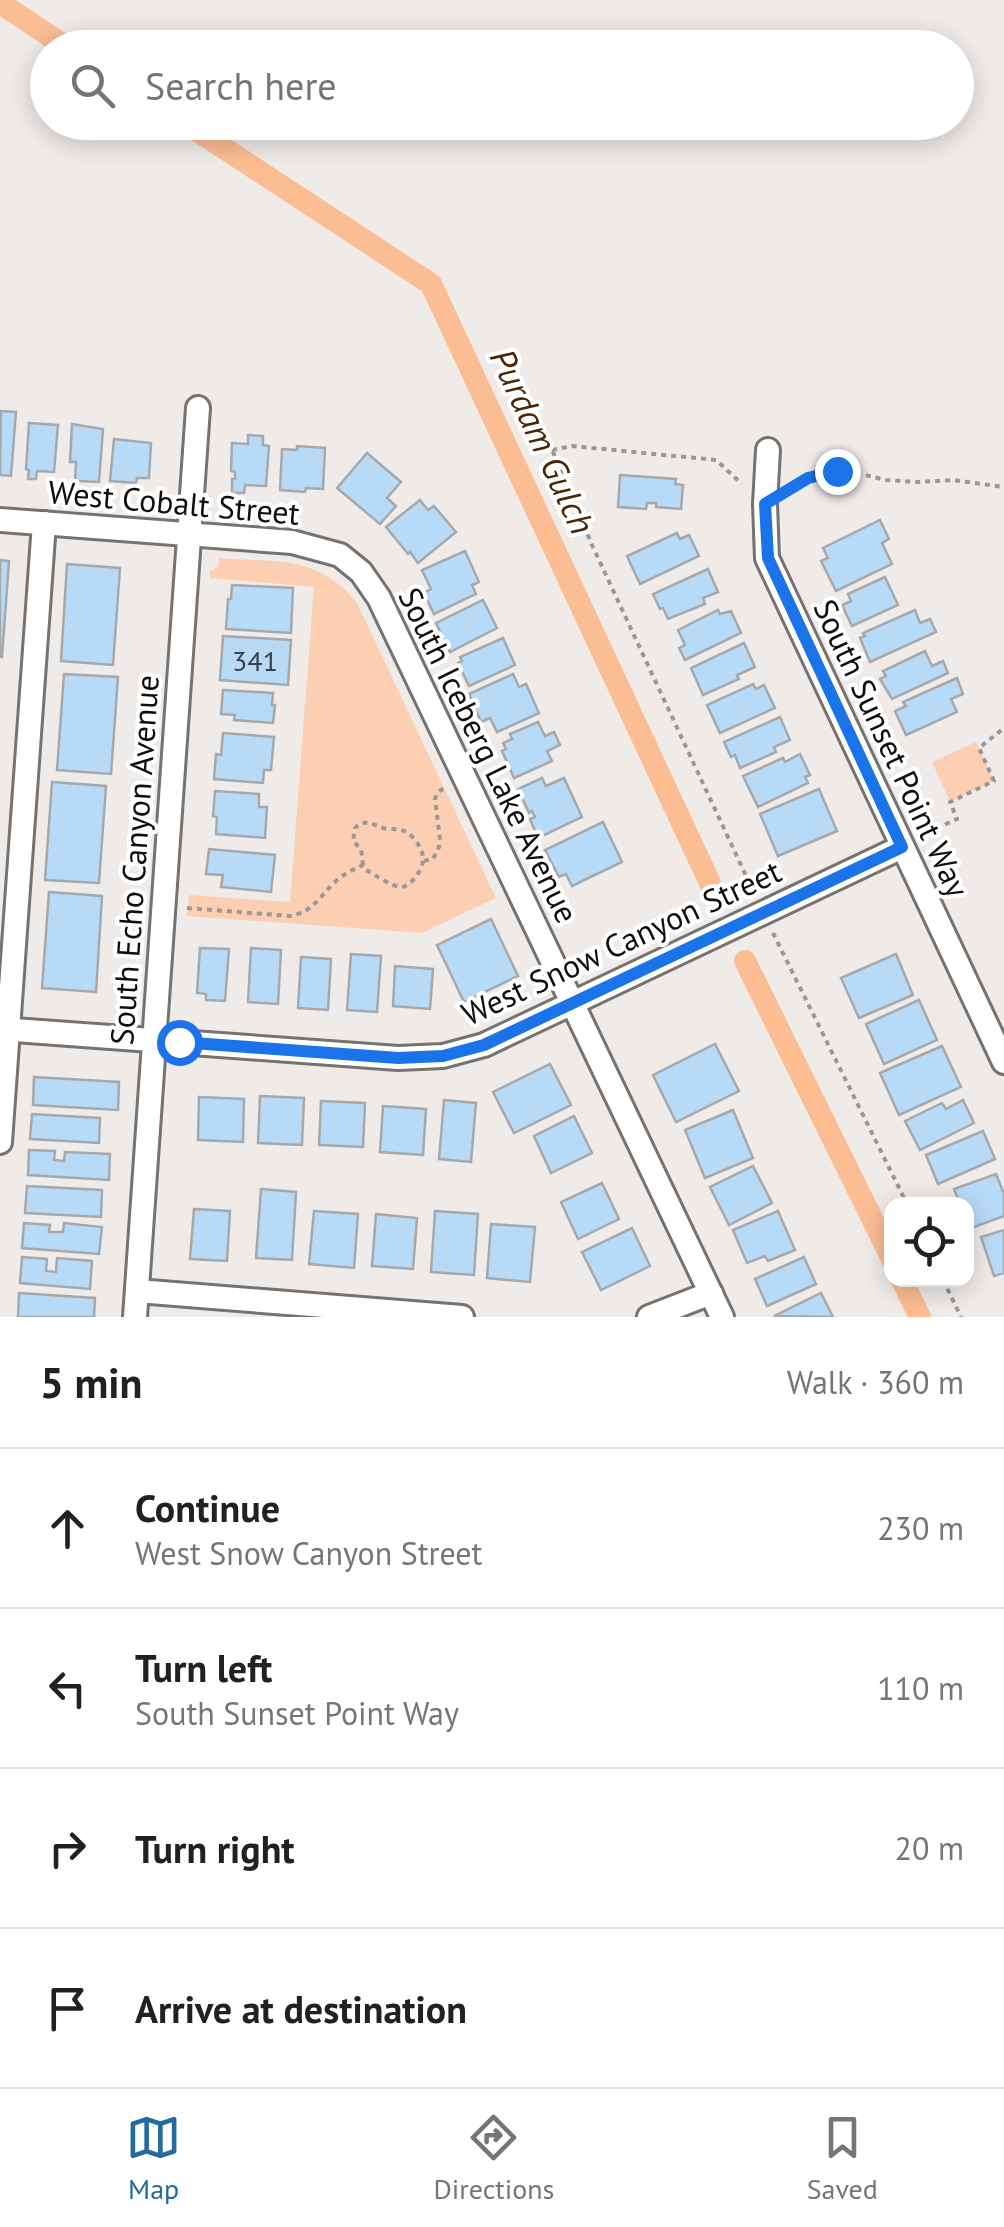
<!DOCTYPE html>
<html lang="en">
<head>
<meta charset="utf-8">
<style>
  body { margin:0; font-family:"PT Sans",sans-serif; background:#f2f2f2; color:#202124 }
  .controls { position:absolute; right:30px; bottom:30px; display:grid; overflow:hidden; border-radius:20px; box-shadow:0 5px 25px #0003 }
  .controls button { width:90px; height:90px; display:grid; place-items:center; padding:0; border:0; border-bottom:2px solid #e0e0e0; background:#fff; color:#202124; font:50px sans-serif }
  .stop { position:absolute; width:30px; height:30px; margin:-22px; border:8px solid #1a73e8; border-radius:50%; background:#fff }
  .stop.end { background:#1a73e8; border-color:#fff; box-shadow:0 2px 10px #0008 }
  .list { margin:0; padding:0; list-style:none }
  h2 { display:flex; justify-content:space-between; align-items:center; height:130px; margin:0; padding:0 40px; font-size:42px }
  h2 small { font-size:32px; font-weight:400; color:#757577 }
  .list li { display:grid; grid-template-columns:65px 1fr auto; gap:30px; align-items:center; box-sizing:border-box; height:160px; padding:0 40px; border-top:2px solid #e0e0e0 }
  .list b { display:block; font-size:38px; white-space:nowrap }
  .list p { margin:0; font-size:32px; white-space:nowrap; color:#757577 }
  .list em { font-size:32px; font-style:normal; color:#757577 }
  .icon { flex:none; width:55px; height:55px; fill:none; stroke:currentColor; stroke-width:2; stroke-linecap:round; stroke-linejoin:round }
  .map { position:relative; flex:none; width:1004px; height:1317px; overflow:hidden }
  .search { position:absolute; background:#fff; box-shadow:0 5px 25px #0003; left:30px; right:30px; top:30px; height:110px; display:flex; align-items:center; gap:25px; box-sizing:border-box; padding:0 35px; border-radius:55px; color:#757577; font-size:38px }
  .sheet { height:770px; background:#fff }
  nav { display:flex; justify-content:space-around; align-items:center; box-sizing:border-box; height:140px; border-top:2px solid #e0e0e0; background:#fff; font-size:28px; color:#757577 }
  nav a { display:grid; justify-items:center; gap:5px }
  nav .on { color:#236b9f }
  .map>svg:first-child { display:block }
  .park { fill:#fdcfb2 }
  .lines { fill:none; stroke-linecap:round; stroke-linejoin:round }
  .canal { stroke:#fcbd93; stroke-width:22 }
  .building { fill:#b7daf7; stroke:#a6a9ac; stroke-width:2.5 }
  .minor-casing { stroke:#757270; stroke-width:28 }
  .path { stroke:#9a9796; stroke-width:4; stroke-dasharray:5 5; stroke-linecap:butt }
  .minor { stroke:#fff; stroke-width:22 }
  .route { stroke:#1a73e8; stroke-width:12 }
  .labels { text-anchor:middle; dominant-baseline:central; stroke-width:8; stroke-linejoin:round; paint-order:stroke }
  .number-label { font-size:28px; fill:#394048 }
  .street-label { font-size:32px; fill:#0f0d0d; stroke:#fff }
  .water-label { font-size:35px; font-style:italic; fill:#4c2504; stroke:#fff }
</style>
</head>
<body>
<div class="map">
<svg width="1004" height="1317" viewBox="0 0 1004 1317">
  <rect width="100%" height="100%" fill="#efebe9"/>
  <g class="park">
    <path d="M219,558C276,563 318,554 357,603L496,898L422,933L187,916L189,895L290,902L314,587L210,578V571L218,567Z"/>
    <path d="M976,742L994,781L950,802L932,762Z"/>
  </g>
  <g class="lines">
    <g class="canal">
      <path d="M0,3L68,48"/>
      <path d="M184,122L431,284L716,896"/>
      <path d="M745,961L892,1259"/>
      <path d="M902,1280L920,1317"/>
    </g>
  </g>
  <g class="building">
    <path d="M1,411L16,412L11,476L0,475Z"/>
    <path d="M29,423L58,425L54,472L37,471L36,479H28L29,470L26,469Z"/>
    <path d="M72,424L103,429L99,482L75,481L76,462H70Z"/>
    <path d="M248,435L263,436V445L269,446L266,486L245,485L244,493H232V479H235V472L231,471L232,443L248,444Z"/>
    <path d="M114,439L151,443L149,478H137L136,483L110,481Z"/>
    <path d="M297,446L325,448L323,489L306,488L305,492L280,490L282,449L297,450Z"/>
    <path d="M367,453L401,482L387,498L396,506L380,524L337,488Z"/>
    <path d="M620,475L676,479L675,484L683,485L681,509L656,507V503H647L646,509L618,507Z"/>
    <path d="M420,500L428,510L434,506L456,532L418,563L410,552L408,554L386,527Z"/>
    <path d="M880,520L889,539L882,543L892,564L836,591L821,561L828,558L823,548Z"/>
    <path d="M677,533L680,539L689,535L699,556L640,584L627,556Z"/>
    <path d="M465,551L479,582L472,585L476,594L434,614L424,593L431,589L422,570Z"/>
    <path d="M0,560L9,561L2,657H0Z"/>
    <path d="M67,564L120,568L113,665L61,661Z"/>
    <path d="M708,569L718,592L703,598L705,604L668,619L663,608L660,609L653,594Z"/>
    <path d="M885,577L898,605L852,626L842,605L851,601L848,594Z"/>
    <path d="M232,585L293,588L291,633L226,629L228,599H231Z"/>
    <path d="M483,600L497,628L450,652L436,623Z"/>
    <path d="M718,610L720,614L731,611L741,633L685,660L679,648L685,645L678,630Z"/>
    <path d="M915,610L920,623L930,619L936,632L870,662L860,638L865,636L863,633Z"/>
    <path d="M223,636L291,640L288,685L220,680Z"/>
    <path d="M503,638L515,665L469,686L458,663L462,661L460,657Z"/>
    <path d="M744,643L755,667L737,675L739,679L703,695L691,668Z"/>
    <path d="M925,651L932,666L943,661L948,673L892,699L880,679L886,676L883,671Z"/>
    <path d="M64,674L118,677L111,774L57,770Z"/>
    <path d="M513,674L519,687L526,684L539,713L497,732L490,718L481,722L469,694Z"/>
    <path d="M957,678L963,694L951,699L957,712L906,735L895,711L906,706L903,702Z"/>
    <path d="M753,684L756,689L764,685L775,708L720,733L707,705Z"/>
    <path d="M223,690L273,693L272,705H275L273,723L234,720L235,715L221,714Z"/>
    <path d="M780,717L790,740L774,747L776,752L740,768L735,755L731,757L724,742Z"/>
    <path d="M538,722L545,736L554,732L560,745L547,751L552,761L514,778L502,751L506,749L503,743L512,739L510,734Z"/>
    <path d="M223,733L274,737L271,770H264L263,783L214,779L216,754L221,755Z"/>
    <path d="M800,754L810,775L805,777L808,783L758,807L743,776L783,758L785,762Z"/>
    <path d="M542,778L546,786L564,778L582,817L538,838L530,819L535,817L532,811L529,813L518,789Z"/>
    <path d="M52,782L106,786L99,883L45,880Z"/>
    <path d="M819,789L837,831L778,856L760,814Z"/>
    <path d="M215,791L259,794V807H267L265,838L216,834L217,817L213,816Z"/>
    <path d="M603,822L622,862L572,886L566,874L559,877L545,850Z"/>
    <path d="M209,849L275,855L271,892L221,887L223,875L206,874Z"/>
    <path d="M49,892L102,896L96,992L42,988Z"/>
    <path d="M491,919L518,976L464,1002L437,945Z"/>
    <path d="M200,948L229,949L225,1001L206,1000V994L197,993Z"/>
    <path d="M251,948L281,950L278,1004L248,1002Z"/>
    <path d="M351,954L381,956L377,1012L347,1010Z"/>
    <path d="M896,954L913,995L859,1018L841,978Z"/>
    <path d="M301,957L331,959L328,1010L298,1008Z"/>
    <path d="M395,966L433,969L430,1009L393,1006Z"/>
    <path d="M919,1000L937,1040L884,1064L866,1024Z"/>
    <path d="M715,1044L739,1091L676,1122L653,1075Z"/>
    <path d="M942,1046L961,1087L899,1115L880,1073Z"/>
    <path d="M550,1064L571,1105L514,1133L493,1092Z"/>
    <path d="M34,1077L119,1082L118,1110L33,1105Z"/>
    <path d="M260,1096L304,1098L302,1145L258,1143Z"/>
    <path d="M199,1097L244,1099L243,1142L198,1140Z"/>
    <path d="M444,1100L476,1103L471,1162L439,1159Z"/>
    <path d="M963,1100L974,1123L920,1150L905,1121L942,1103L946,1109Z"/>
    <path d="M321,1101L365,1103L363,1147L319,1145Z"/>
    <path d="M383,1106L426,1109L423,1155L380,1152Z"/>
    <path d="M733,1110L753,1158L705,1178L685,1130Z"/>
    <path d="M32,1114L100,1118L99,1143L30,1139Z"/>
    <path d="M574,1116L592,1153L551,1173L534,1136Z"/>
    <path d="M983,1131L995,1159L938,1184L926,1155Z"/>
    <path d="M29,1150L55,1151L54,1160L64,1161L65,1152L110,1154L109,1180L28,1175Z"/>
    <path d="M753,1166L772,1203L729,1225L710,1187Z"/>
    <path d="M996,1174L1004,1194V1216L969,1229L966,1221V1204H960L954,1189Z"/>
    <path d="M602,1183L619,1219L578,1239L561,1202Z"/>
    <path d="M27,1186L102,1190L101,1217L25,1213Z"/>
    <path d="M261,1189L296,1192L292,1260L256,1258Z"/>
    <path d="M194,1209L230,1211L227,1261L190,1259Z"/>
    <path d="M314,1211L358,1214L354,1268L309,1264Z"/>
    <path d="M435,1211L478,1214L474,1275L431,1272Z"/>
    <path d="M778,1211L795,1250L768,1261L765,1256L747,1263L733,1230Z"/>
    <path d="M376,1214L417,1218L413,1269L372,1266Z"/>
    <path d="M24,1223L50,1225L49,1232H63L64,1223L102,1227L99,1254L22,1248Z"/>
    <path d="M491,1224L535,1227L530,1282L487,1278Z"/>
    <path d="M632,1228L650,1266L601,1290L582,1252Z"/>
    <path d="M1004,1230V1273L994,1276L981,1237Z"/>
    <path d="M22,1257L47,1259L46,1271L56,1272L57,1258L92,1261L90,1289L20,1283Z"/>
    <path d="M804,1257L816,1284L767,1306L755,1279Z"/>
    <path d="M19,1293L95,1298L94,1317H18Z"/>
    <path d="M821,1293L833,1317L774,1316Z"/>
  </g>
  <g class="lines">
    <g class="minor-casing">
      <g id="minor">
        <path d="M768,450L765,504L767,558L1004,1062"/>
        <path d="M0,520L292,542L340,555L361,572L379,598L722,1317"/>
        <path d="M0,1029L398,1058L443,1056L484,1045L902,847"/>
        <path d="M0,1142L44,523"/>
        <path d="M137,1291L462,1317"/>
        <path d="M135,1317L198,408"/>
        <path d="M649,1317L711,1293"/>
      </g>
    </g>
    <g class="path">
      <path d="M545,433L592,545L754,893"/>
      <path d="M552,450L572,446L716,460L742,484"/>
      <path d="M790,489L807,479L837,471L852,472L886,480L918,482L953,480L1004,487"/>
      <path d="M927,833L957,819L950,802L994,781L979,748L1004,728"/>
      <path d="M424,861L433,859L439,847L440,840L435,799L437,793L444,788"/>
      <path d="M187,908L290,916C313,912 319,897 335,882C343,874 353,870 363,865L366,870C376,875 390,886 401,887C411,887 424,868 423,858C423,849 414,836 406,832C399,828 391,830 383,828C374,825 371,822 361,823L355,828L353,841L361,849L363,865"/>
      <path d="M773,933L907,1204"/>
      <path d="M943,1280L961,1317"/>
    </g>
    <use href="#minor" class="minor"/>
  </g>
  <g class="lines">
    <path class="route" d="M179,1042L398,1058L443,1056L484,1045L902,847L768,558L765,504L808,478L837,471"/>
  </g>
  <g class="labels">
    <g class="number-label">
      <text x="255" y="660">341</text>
    </g>
    <g class="street-label">
      <text transform="translate(174 502) rotate(5)">West Cobalt Street</text>
      <text transform="translate(892 748) rotate(65)">South Sunset Point Way</text>
      <text transform="translate(489 755) rotate(64)">South Iceberg Lake Avenue</text>
      <text transform="translate(134 860) rotate(-86)">South Echo Canyon Avenue</text>
      <text transform="translate(621 942) rotate(-25)">West Snow Canyon Street</text>
    </g>
    <g class="water-label">
      <text transform="translate(543 441) rotate(65)">Purdam Gulch</text>
    </g>
  </g>
</svg>
<div class="controls">
<button><svg class="icon" aria-label="locate" viewBox="0 0 24 24"><circle cx="12" cy="12" r="6"/><path d="M12 2v4M12 18v4M2 12h4M18 12h4"/></svg></button>
</div>
<div class="stop" style="left:179px;top:1042px"></div>
<div class="stop end" style="left:837px;top:471px"></div>
<div class="search"><svg class="icon" aria-label="search" viewBox="0 0 24 24"><circle cx="10" cy="10" r="6"/><path d="M15 15l6 6"/></svg>Search here</div>
</div>
<section class="sheet">
<h2>5 min<small>Walk · 360 m</small></h2>
<ul class="list">
<li><svg class="icon" aria-label="ahead" viewBox="0 0 24 24"><path d="M12 20V5M6 11l6-6 6 6"/></svg><div><b>Continue</b><p>West Snow Canyon Street</p></div><em>230 m</em></li>
<li><svg class="icon" aria-label="left" viewBox="0 0 24 24"><path d="M17 20v-9H6M10 6l-5 5 5 5"/></svg><div><b>Turn left</b><p>South Sunset Point Way</p></div><em>110 m</em></li>
<li><svg class="icon" aria-label="right" viewBox="0 0 24 24"><path d="M7 20v-9h11M14 6l5 5-5 5"/></svg><div><b>Turn right</b></div><em>20 m</em></li>
<li><svg class="icon" aria-label="arrive" viewBox="0 0 24 24"><path d="M6 21V4h12l-3 4 3 4H6"/></svg><div><b>Arrive at destination</b></div></li>
</ul>
</section>
<nav>
<a class="on"><svg class="icon" aria-label="map" viewBox="0 0 24 24"><path d="M3 6l6-2 6 2 6-2v14l-6 2-6-2-6 2zM9 4v14M15 6v14"/></svg>Map</a>
<a><svg class="icon" aria-label="directions" viewBox="0 0 24 24"><path d="M12 3l9 9-9 9-9-9zM9 14v-3h6M13 9l2 2-2 2"/></svg>Directions</a>
<a><svg class="icon" aria-label="saved" viewBox="0 0 24 24"><path d="M7 4h10v16l-5-4-5 4z"/></svg>Saved</a>
</nav>
</body>
</html>
